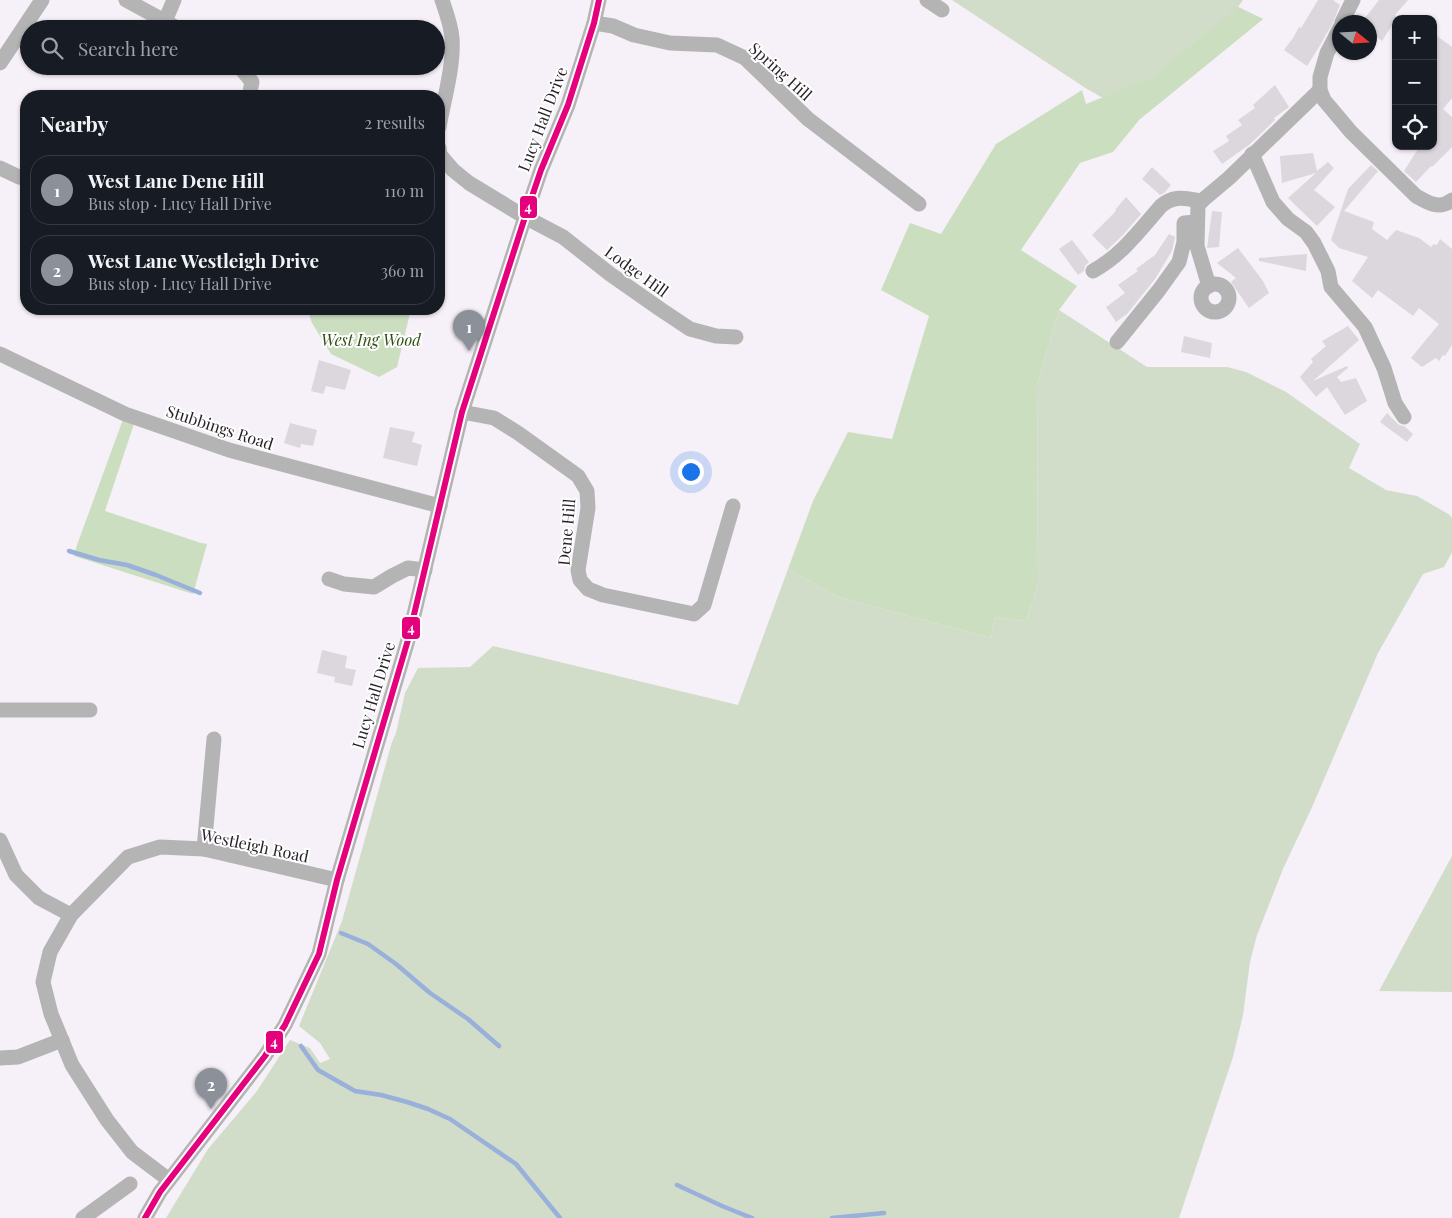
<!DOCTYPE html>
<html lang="en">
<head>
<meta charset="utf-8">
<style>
  body { margin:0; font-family:"Playfair Display",serif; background:#20242c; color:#f1f3f6 }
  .controls { position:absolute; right:15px; top:15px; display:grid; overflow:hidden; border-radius:10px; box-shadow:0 1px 4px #0004 }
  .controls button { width:45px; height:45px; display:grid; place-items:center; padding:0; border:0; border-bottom:1px solid #363941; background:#171b24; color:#f1f3f6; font:25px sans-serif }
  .compass { position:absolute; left:1332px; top:15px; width:45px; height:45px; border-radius:50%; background:#171b24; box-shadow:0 1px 4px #0004; rotate:108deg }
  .you { position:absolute; left:690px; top:471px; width:18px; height:18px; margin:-12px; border:4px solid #fff; border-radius:50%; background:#1a73e8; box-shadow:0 0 0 8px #1a73e833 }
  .badge { display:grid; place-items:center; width:32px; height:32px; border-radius:50%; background:#8c9099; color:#fff; font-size:16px; font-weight:700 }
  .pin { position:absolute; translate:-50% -41px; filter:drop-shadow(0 1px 2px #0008) }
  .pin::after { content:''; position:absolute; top:26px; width:18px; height:15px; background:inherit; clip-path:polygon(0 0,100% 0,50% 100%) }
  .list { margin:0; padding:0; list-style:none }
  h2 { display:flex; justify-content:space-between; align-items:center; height:65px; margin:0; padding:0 20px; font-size:21px }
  h2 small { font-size:16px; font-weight:400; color:#9ea1a6 }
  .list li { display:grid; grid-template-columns:32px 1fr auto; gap:15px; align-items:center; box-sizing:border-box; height:70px; margin:0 10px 10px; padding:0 10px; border:1px solid #363941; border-radius:20px }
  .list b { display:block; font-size:19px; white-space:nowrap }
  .list p { margin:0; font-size:16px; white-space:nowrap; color:#9ea1a6 }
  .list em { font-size:16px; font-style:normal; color:#9ea1a6 }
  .icon { flex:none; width:28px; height:28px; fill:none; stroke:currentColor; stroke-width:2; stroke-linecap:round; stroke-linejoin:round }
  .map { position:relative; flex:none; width:1452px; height:1218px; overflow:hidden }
  .search { position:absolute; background:#171b24; box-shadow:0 1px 4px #0004; left:20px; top:20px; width:425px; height:55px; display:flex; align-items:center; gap:12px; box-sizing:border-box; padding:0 18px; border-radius:28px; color:#9ea1a6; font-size:19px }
  .panel { position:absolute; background:#171b24; box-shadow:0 1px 4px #0004; left:20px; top:90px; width:425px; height:225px; border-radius:20px }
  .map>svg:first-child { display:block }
  .green { fill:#d1ddc9 }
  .forest { fill:#ccdec0 }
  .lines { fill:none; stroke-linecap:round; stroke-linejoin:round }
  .stream { stroke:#98b0da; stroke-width:4.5 }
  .building { fill:#dcd7dc }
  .minor { stroke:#b5b4b4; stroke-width:15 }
  .bus-1-casing { stroke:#fefefe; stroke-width:10 }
  .bus-1 { stroke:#e5007d; stroke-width:6 }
  .labels { text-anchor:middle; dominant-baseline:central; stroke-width:4; stroke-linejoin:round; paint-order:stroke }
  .street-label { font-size:16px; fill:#241f25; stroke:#fefefe }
  .park-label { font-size:16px; font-style:italic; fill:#2c4f0e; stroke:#fefefe }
  .line-badge { stroke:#fefefe; stroke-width:2 }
  .badge-label { font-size:14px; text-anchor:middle; font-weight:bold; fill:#fff }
</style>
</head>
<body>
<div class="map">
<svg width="1452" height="1218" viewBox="0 0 1452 1218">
  <rect width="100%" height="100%" fill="#f6f0f8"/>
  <g class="green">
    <path d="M952,0H1243L1238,7L1263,19L1140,119L1087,89Z"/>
    <path d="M1059,310L1147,367H1227L1246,372L1286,392L1360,444L1349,468L1386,490L1417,496L1450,515L1452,518V552L1444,567L1423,574L1378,653L1313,805L1283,869L1257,935L1250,962L1243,1015L1233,1057L1179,1218H166L208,1149L257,1091L290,1040L310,1048L320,1063L330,1059L320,1043L299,1026L342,921L392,742L396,733L405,693L418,668L470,667L493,646L738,705L788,569L838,597L991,638L995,617L1026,621L1038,584L1037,384Z"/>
    <path d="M1452,856V992L1379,991Z"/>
  </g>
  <g class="forest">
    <path d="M1238,7L1263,19L1140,119L1113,152L1080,163L1021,250L1077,286L1059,310L1037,384L1038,584L1026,621L995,617L991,638L838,597L788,569L813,501L848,432L892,439L929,316L881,290L910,223L941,234L996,144L1082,90L1086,104L1151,78Z"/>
    <path d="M307,309H411L397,367L379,377L331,354L312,323Z"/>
    <path d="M125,414L136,418L105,511L201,543L207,544L193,594L74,556L77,545Z"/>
  </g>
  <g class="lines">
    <g class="stream">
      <path d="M69,551L99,560L127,565L156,575L200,593"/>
      <path d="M341,933L368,944L396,964L430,993L468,1019L499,1046"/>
      <path d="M301,1046L318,1070L355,1091L381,1095L407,1102L428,1109L450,1119L516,1164L560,1218"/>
      <path d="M677,1185L722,1206L752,1218"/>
      <path d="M832,1218L884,1213"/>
    </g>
  </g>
  <g class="building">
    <path d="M1318,0H1333L1340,5L1333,22L1319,47L1307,66L1284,50L1293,38L1299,27L1301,28Z"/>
    <path d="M1379,0H1408L1395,15L1398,18L1396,19L1382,41L1370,32V22H1362Z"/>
    <path d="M1433,33L1452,47V98L1443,109L1452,117V147L1432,167L1431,166L1416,182L1404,171L1420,146H1433Z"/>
    <path d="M1275,85L1289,107L1274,118L1275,120L1249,145L1222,164L1213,151L1229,141L1226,136L1242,125L1238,120L1255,108L1253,105Z"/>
    <path d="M1313,153L1317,171L1328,162L1334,168L1314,190L1335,207L1317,226L1288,198L1316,173L1282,183L1280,156Z"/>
    <path d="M1371,165L1378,171L1344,211L1374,222L1372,229L1387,240L1396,230L1419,238L1431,247L1434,244L1437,245L1440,239L1452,249V345L1445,356L1443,355L1439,361L1436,358L1422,367L1411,358L1439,324L1419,308L1413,316L1378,290L1372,298L1352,281L1368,257L1339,248L1331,240L1348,189Z"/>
    <path d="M1152,167L1171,185L1164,193L1160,195L1142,179Z"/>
    <path d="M1126,197L1141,214L1123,235L1107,250L1092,235L1116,211L1115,210Z"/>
    <path d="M1212,211L1222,212L1219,247L1207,248Z"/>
    <path d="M1169,234L1175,237L1172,251L1155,279L1127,314L1116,322L1106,307L1125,293L1118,285L1138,271L1136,269L1155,255Z"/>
    <path d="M1072,240L1089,262L1085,266L1084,271L1078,275L1059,249Z"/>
    <path d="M1238,248L1263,281L1269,293L1249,308L1231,282L1236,278L1217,263Z"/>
    <path d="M1307,254L1306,271L1259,261V258Z"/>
    <path d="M1348,326L1359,340L1313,381L1347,366L1348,368L1337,377L1341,382L1356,378L1367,401L1345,415L1327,387L1316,397L1300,377L1313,362L1311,359L1326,346L1322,341Z"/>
    <path d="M1184,336L1212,343L1210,358L1181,352Z"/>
    <path d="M319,360L351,370L345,390L326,386L323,394L311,391Z"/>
    <path d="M1387,413L1399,425L1404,426L1413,434L1407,442L1380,422Z"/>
    <path d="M290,423L317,430L313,446L301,444L300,448L284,443Z"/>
    <path d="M390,427L415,432L412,442L422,445L417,466L383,458Z"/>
    <path d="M322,650L347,656L345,668L356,670L352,686L334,682L335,677L317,673Z"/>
  </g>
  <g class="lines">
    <g class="minor">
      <path d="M126,0L179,29"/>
      <path d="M927,0L942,10"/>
      <path d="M165,21L174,0"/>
      <path d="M1342,22L1353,0"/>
      <path d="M594,23L613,26L634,35L670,43L717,45L745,58L808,119L919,204"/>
      <path d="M1340,28L1327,53L1320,77V90L1324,100L1351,132L1416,196C1428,203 1440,210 1452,200"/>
      <path d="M0,63L42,0"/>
      <path d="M239,66L252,82L249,96"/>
      <path d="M439,127C444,99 454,66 452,38C451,25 446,12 442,0"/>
      <path d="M439,148L440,155L453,170L469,183L525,217L563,237L610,274L660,309L690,329L716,336L736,337"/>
      <path d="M1252,154L1273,202L1288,219L1306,232L1314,243L1328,271L1331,287L1365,327L1384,368L1395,403L1404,417"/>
      <path d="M0,168L19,177L26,178"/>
      <path d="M1093,271C1122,255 1139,231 1161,206C1175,194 1185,199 1202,201"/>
      <circle cx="1215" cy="298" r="14"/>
      <path d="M1209,286L1197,246L1198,204L1229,178L1320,90"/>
      <path d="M1117,342L1159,290L1179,262L1184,242V223L1197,222"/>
      <path d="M0,354L125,414L229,450L440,506"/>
      <path d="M462,412L494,418L518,433L578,476L587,491L588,508L578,570L580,580L588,589L603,595L694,614L704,605L733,506"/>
      <path d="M329,579L344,584L374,587L392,576L408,568L425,570"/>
      <path d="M0,710H90"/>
      <path d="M0,840L16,875L39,898L71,915"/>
      <path d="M204,849L214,739"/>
      <path d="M0,1058L18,1057L62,1040"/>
      <path d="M169,1180L132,1152L107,1120L72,1065L51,1014L43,982L50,952L71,915L128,857L160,847L204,849L337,880"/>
      <path d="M83,1218L130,1184"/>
      <path d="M145,1218L160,1192L265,1056L285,1025L319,954L337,880L408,640L462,412L525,217L541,170L568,105L594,23L599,0"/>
    </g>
    <g class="bus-1-casing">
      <path id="bus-1" d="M145,1218L160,1192L265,1056L285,1025L319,954L337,880L408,640L462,412L525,217L541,170L568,105L594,23L599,0"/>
    </g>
    <use href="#bus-1" class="bus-1"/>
  </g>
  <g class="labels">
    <g class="street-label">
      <text transform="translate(781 71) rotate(42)">Spring Hill</text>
      <text transform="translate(542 119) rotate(-69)">Lucy Hall Drive</text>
      <text transform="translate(637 271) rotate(36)">Lodge Hill</text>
      <text transform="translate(220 427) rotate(18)">Stubbings Road</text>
      <text transform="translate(566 532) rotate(-85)">Dene Hill</text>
      <text transform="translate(373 695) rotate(-73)">Lucy Hall Drive</text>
      <text transform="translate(255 845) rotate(12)">Westleigh Road</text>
    </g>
    <g class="park-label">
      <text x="371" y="339">West Ing Wood</text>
    </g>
  </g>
  <g class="line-badge">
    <rect x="519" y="195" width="19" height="24" rx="5" fill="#e5007d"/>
    <rect x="401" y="616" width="20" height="24" rx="5" fill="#e5007d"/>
    <rect x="265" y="1030" width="19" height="24" rx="5" fill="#e5007d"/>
  </g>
  <g class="badge-label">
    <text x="528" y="212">4</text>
    <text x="411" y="633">4</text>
    <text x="274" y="1047">4</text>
  </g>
</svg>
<div class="controls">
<button>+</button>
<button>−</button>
<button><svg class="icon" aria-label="locate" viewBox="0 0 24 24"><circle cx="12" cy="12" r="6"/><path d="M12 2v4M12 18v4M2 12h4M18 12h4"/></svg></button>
</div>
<svg class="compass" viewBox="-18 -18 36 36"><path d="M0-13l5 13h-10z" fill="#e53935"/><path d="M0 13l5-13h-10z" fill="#9ea1a6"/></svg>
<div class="you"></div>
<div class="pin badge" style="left:469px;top:351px">1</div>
<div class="pin badge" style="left:211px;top:1109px">2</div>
<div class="search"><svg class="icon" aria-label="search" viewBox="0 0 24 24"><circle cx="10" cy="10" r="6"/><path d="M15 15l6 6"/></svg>Search here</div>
<section class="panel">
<h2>Nearby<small>2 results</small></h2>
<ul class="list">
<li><span class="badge">1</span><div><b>West Lane Dene Hill</b><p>Bus stop · Lucy Hall Drive</p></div><em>110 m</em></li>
<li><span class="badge">2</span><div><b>West Lane Westleigh Drive</b><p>Bus stop · Lucy Hall Drive</p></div><em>360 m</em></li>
</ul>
</section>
</div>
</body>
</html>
